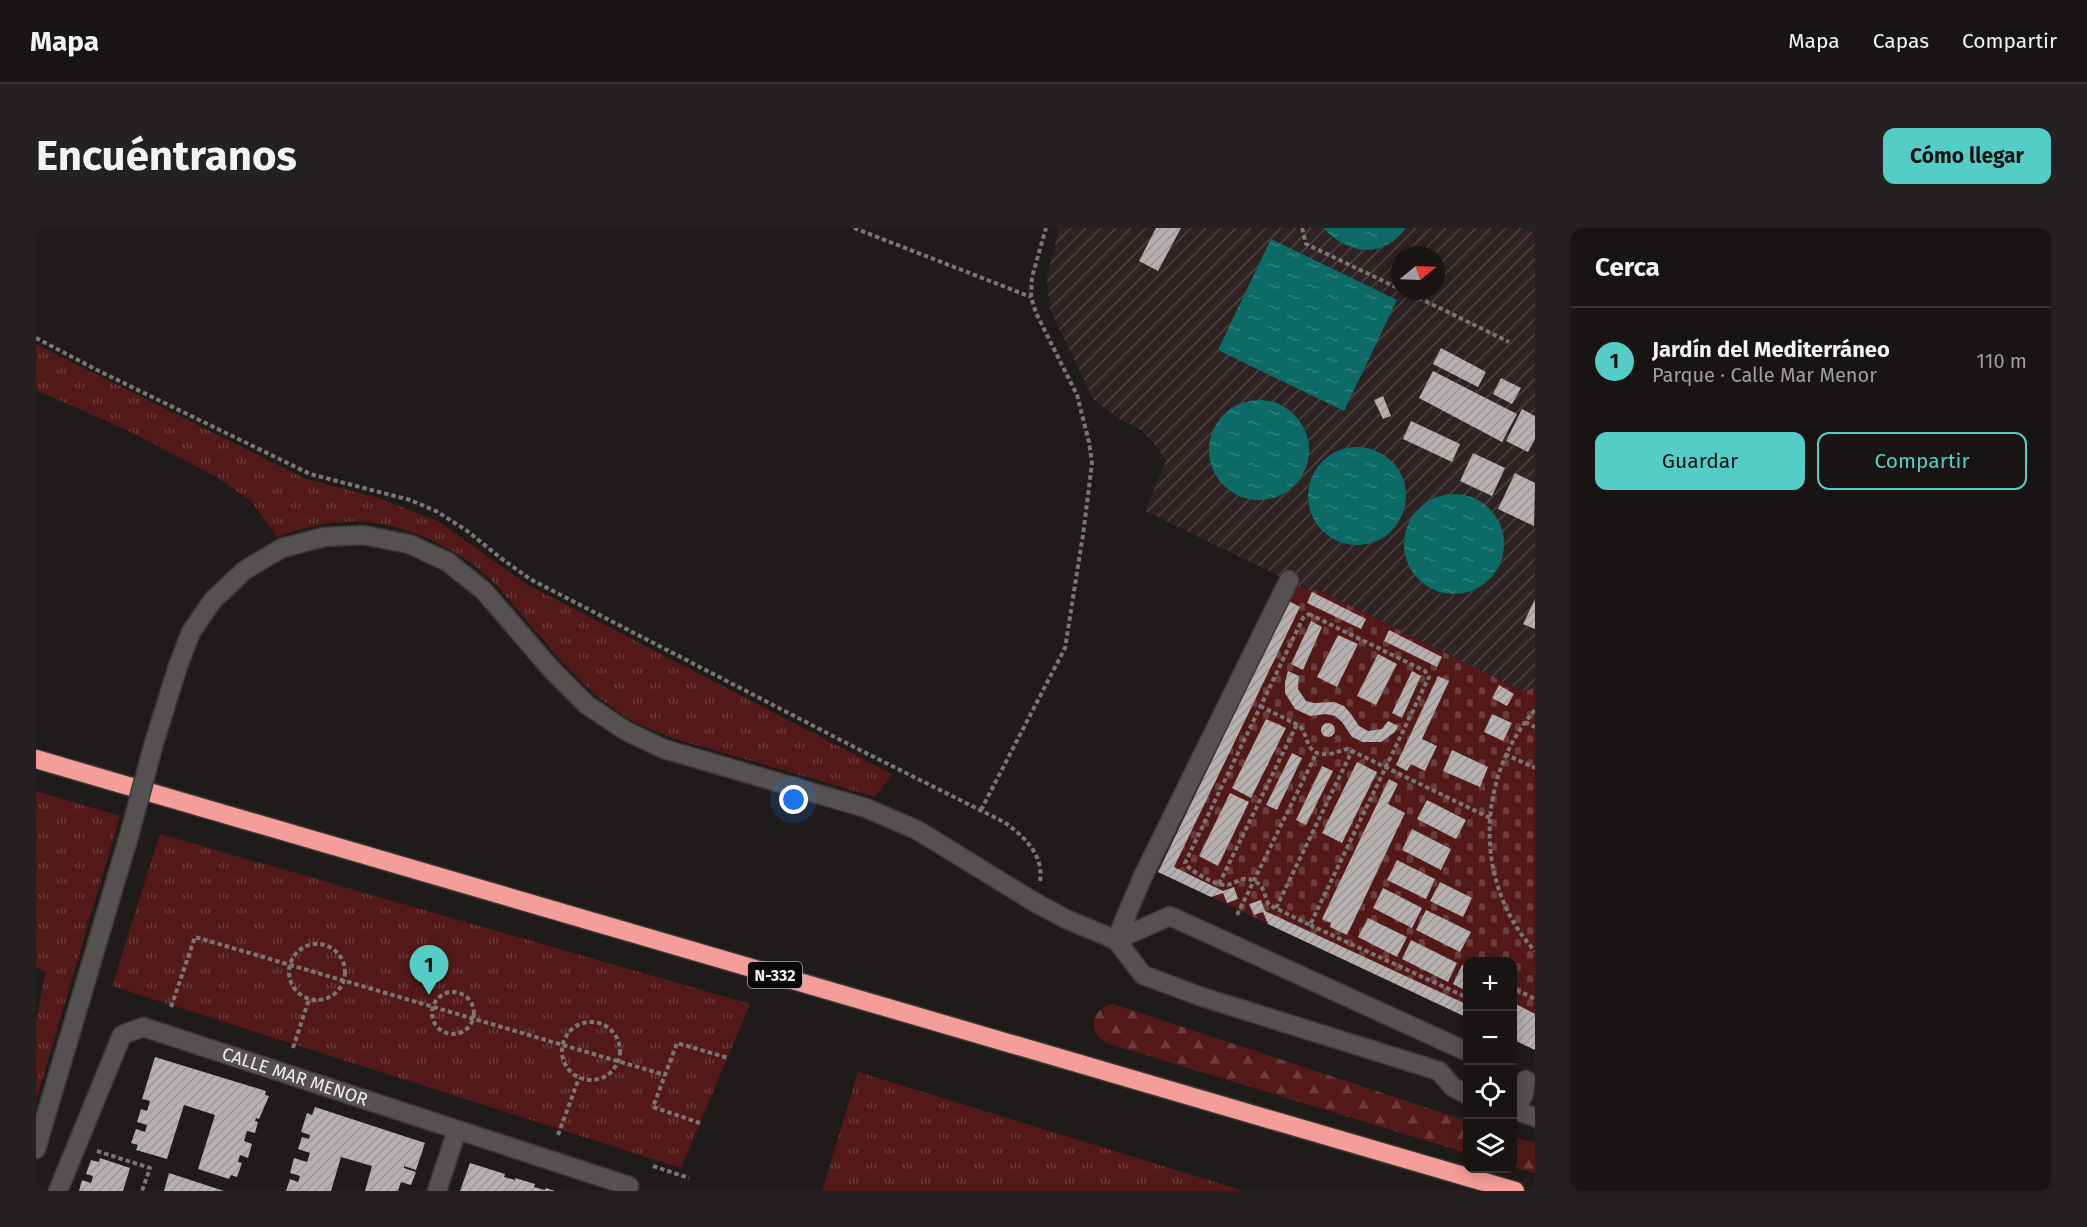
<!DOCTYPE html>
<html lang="es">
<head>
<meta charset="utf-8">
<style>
  body { margin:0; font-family:"Fira Sans",sans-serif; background:#252122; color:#f1f3f6 }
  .controls { position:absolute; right:18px; bottom:18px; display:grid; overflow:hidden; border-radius:12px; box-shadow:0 3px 15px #0003 }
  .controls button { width:54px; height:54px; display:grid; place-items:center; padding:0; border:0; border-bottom:2px solid #363334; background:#181414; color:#f1f3f6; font:30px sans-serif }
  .compass { position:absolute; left:1355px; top:18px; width:54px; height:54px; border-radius:50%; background:#181414; box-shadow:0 3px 15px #0003; rotate:71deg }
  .you { position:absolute; left:758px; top:572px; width:21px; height:21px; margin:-15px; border:4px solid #fff; border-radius:50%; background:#1a73e8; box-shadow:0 0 0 9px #1a73e833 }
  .badge { display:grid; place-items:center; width:39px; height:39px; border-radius:50%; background:#54cdc7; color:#111; font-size:20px; font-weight:700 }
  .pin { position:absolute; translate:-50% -50px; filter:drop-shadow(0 2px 3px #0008) }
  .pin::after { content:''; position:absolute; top:32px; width:21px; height:18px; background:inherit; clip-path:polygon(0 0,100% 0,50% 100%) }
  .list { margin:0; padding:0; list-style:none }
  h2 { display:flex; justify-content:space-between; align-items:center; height:78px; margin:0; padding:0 24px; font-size:26px }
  h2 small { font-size:20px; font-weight:400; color:#9f9ea0 }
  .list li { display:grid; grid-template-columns:39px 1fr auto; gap:18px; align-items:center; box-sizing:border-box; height:108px; padding:0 24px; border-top:2px solid #363334 }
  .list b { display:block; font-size:22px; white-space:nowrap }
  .list p { margin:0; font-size:20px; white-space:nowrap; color:#9f9ea0 }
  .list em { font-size:20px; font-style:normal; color:#9f9ea0 }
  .actions { display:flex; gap:12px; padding:18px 24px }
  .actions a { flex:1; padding:14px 0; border:2px solid #54cdc7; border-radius:12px; text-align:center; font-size:21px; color:#54cdc7 }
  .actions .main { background:#54cdc7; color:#111 }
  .icon { flex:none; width:33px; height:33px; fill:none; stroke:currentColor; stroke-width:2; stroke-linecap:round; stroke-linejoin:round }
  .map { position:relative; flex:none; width:1499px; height:963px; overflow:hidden; border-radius:12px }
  header { display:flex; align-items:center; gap:36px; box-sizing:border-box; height:84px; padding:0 30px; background:#181414; border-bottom:2px solid #363334 }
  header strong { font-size:28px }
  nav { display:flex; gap:33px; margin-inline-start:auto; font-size:21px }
  .intro { display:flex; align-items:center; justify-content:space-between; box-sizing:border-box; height:144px; padding:0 36px }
  h1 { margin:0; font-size:42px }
  .button { padding:15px 27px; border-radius:12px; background:#54cdc7; color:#111; font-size:21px; font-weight:700 }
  main { display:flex; gap:36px; padding:0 36px }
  aside { flex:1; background:#181414; border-radius:12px; box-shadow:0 3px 15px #0003 }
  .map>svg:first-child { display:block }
  .industrial { fill:url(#industrial-furrows); fill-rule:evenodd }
  .grass { fill:url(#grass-tufts) }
  .forest { fill:url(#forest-firs) }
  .cemetery { fill:url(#cemetery-stones) }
  .water { fill:url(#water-ripples) }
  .building { fill:url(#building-hatch) }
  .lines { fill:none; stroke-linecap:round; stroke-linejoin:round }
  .minor-casing { stroke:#3d3939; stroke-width:21 }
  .highway-casing { stroke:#3d3939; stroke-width:21 }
  .path { stroke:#7a7676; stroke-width:4; stroke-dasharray:4.5 3; stroke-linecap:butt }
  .minor { stroke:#565050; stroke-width:18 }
  .highway { stroke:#f59e99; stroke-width:18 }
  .minor-bridge-casing { stroke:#3d3939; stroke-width:21; stroke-linecap:butt }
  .minor-bridge { stroke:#565050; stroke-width:18 }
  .labels { text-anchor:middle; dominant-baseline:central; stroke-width:6; stroke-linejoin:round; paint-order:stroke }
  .shield { fill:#080707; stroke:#aaa8a8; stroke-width:1.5 }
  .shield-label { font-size:16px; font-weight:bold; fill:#f0eded }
  .street-label { font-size:18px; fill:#f0eded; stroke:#080707 }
</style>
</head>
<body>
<header>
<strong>Mapa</strong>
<nav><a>Mapa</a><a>Capas</a><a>Compartir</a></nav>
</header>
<div class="intro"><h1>Encuéntranos</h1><a class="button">Cómo llegar</a></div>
<main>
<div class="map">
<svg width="1499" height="963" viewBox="0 0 1499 963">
  <defs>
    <pattern id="industrial-furrows" width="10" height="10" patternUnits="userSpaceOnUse" patternTransform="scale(1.5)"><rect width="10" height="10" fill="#2e2322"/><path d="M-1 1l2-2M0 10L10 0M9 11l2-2" fill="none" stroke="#4d4342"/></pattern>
    <pattern id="grass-tufts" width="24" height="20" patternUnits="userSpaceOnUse" patternTransform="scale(1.5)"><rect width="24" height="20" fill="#531919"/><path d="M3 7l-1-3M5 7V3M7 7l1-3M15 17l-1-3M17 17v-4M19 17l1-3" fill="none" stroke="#6c3b3b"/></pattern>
    <pattern id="forest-firs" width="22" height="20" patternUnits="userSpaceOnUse" patternTransform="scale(1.5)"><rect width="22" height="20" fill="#531919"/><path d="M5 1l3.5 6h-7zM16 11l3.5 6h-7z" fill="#6c3b3b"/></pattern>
    <pattern id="cemetery-stones" width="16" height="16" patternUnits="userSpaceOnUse" patternTransform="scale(1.5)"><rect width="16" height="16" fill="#531919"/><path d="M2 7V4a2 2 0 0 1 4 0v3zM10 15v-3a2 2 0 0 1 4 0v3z" fill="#6c3b3b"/></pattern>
    <pattern id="water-ripples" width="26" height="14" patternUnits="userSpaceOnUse" patternTransform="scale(1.5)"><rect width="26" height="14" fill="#0c6b67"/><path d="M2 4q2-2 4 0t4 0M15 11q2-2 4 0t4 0" fill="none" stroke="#30807d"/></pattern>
    <pattern id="building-hatch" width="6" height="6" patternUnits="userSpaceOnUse" patternTransform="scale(1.5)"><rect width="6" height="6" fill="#b7b0b0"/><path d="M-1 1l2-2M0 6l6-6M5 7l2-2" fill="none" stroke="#9b9696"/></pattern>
  </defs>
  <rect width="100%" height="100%" fill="#201b1b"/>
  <path class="industrial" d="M1023,0H1287L1298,12L1364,8L1370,0H1499V457L1494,462L1486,463L1278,360L1276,364L1109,283L1130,233L1122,220L1105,202L1083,191L1057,171L1014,82L1011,50ZM1364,27H1400V63H1364ZM1253,181L1265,193L1273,209L1194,263L1181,250L1174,234ZM1317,219L1370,274L1366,290L1355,304L1273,281L1271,263L1276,247L1286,232L1300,223ZM1372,294L1463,338L1452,353L1438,362L1421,367L1404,365L1369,328L1368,311Z"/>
  <g class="grass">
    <path d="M0,116L270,251L343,270L402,293L490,356L856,546L839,569C791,555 743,541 695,527C662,517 627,510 597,493C539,460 503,403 458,355C442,338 421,324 399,314C344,287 298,288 241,309L215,273L180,249L95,204L0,162Z"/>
    <path d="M0,563L84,588L0,873V794L10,743L0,740Z"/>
    <path d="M124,606L714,776L645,940L76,758Z"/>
    <path d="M822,844L1205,962V963H786Z"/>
  </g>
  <g class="forest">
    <path d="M1077,776L1431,893V925L1070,815C1051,804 1055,780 1077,776Z"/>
    <path d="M1476,908L1499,915V945L1477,939Z"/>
  </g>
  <path class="cemetery" d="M1261,356L1276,364L1278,360L1486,463L1494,462L1499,457V822L1477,811L1476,734H1432L1431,790L1122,644Z"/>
  <g class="water">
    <path d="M1287,0H1370C1347,32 1311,26 1287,0Z"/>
    <path d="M1235,11L1361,72L1308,183L1182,122Z"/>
    <circle cx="1223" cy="222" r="50"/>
    <circle cx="1321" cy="268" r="49"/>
    <circle cx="1418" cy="316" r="50"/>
  </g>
  <g class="building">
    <path d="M1120,0H1145L1122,43L1103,33Z"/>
    <path d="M1405,120L1450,144L1442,159L1397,136Z"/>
    <path d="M1397,143L1481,186L1466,214L1383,170Z"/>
    <path d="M1465,150L1485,160L1476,176L1457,166Z"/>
    <path d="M1347,168L1355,188L1347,191L1338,172Z"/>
    <path d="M1486,181L1499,188V211L1492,224L1470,213Z"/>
    <path d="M1375,193L1424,216L1416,234L1367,211Z"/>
    <path d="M1437,225L1469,240L1456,268L1424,253Z"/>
    <path d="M1479,245L1499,255L1498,298L1462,281Z"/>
    <path d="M1276,364L1330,391L1325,401L1271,375Z"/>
    <path d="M1499,371V401L1487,396Z"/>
    <path d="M1253,373L1264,379L1138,639L1187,663L1198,659L1202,671L1191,675L1187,665L1175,669L1122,644Z"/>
    <path d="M1275,393L1286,399L1267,442L1255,436Z"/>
    <path d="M1353,402L1406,429L1401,439L1348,413Z"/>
    <path d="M1302,407L1322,416L1301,459L1281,449Z"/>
    <path d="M1342,426L1361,436L1340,477L1321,468Z"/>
    <path d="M1252,443L1263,448L1262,461L1270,473L1278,475L1298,474L1308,478L1315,486L1323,498L1332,503L1346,501L1352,493L1362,498L1359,504L1345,514H1327L1316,509L1306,494L1299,488L1290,486L1274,488L1259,481L1249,465V454Z"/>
    <path d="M1376,443L1385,448L1366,490L1356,485Z"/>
    <path d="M1402,448L1413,453L1386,511L1401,518L1389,543L1375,536L1371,543L1360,537Z"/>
    <path d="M1463,457L1478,466L1471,478L1456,470Z"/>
    <path d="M1456,486L1476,495L1467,513L1448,504Z"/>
    <path d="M1230,491L1250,500L1215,570L1196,560Z"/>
    <circle cx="1292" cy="502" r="7"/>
    <path d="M1416,522L1452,539L1444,559L1407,543Z"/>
    <path d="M1256,525L1266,530L1241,582L1230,577Z"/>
    <path d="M1321,534L1341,544L1306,615L1286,605Z"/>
    <path d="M1286,538L1297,543L1270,597L1260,592Z"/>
    <path d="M1353,551L1362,556L1352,576L1369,585L1311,707L1294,699L1295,695L1286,691Z"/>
    <path d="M1194,565L1213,574L1182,638L1163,628Z"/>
    <path d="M1391,572L1430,592L1420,611L1381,591Z"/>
    <path d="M1376,601L1415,621L1405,642L1366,622Z"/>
    <path d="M1361,632L1399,651L1390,671L1351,652Z"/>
    <path d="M1404,654L1436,670L1427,689L1394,673Z"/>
    <path d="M1347,660L1386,680L1376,700L1337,680Z"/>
    <path d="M1225,672L1229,683L1432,777V790L1232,696L1227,684L1218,687L1213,676Z"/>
    <path d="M1390,682L1435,704L1424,724L1380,702Z"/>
    <path d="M1332,690L1371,709L1361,729L1322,709Z"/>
    <path d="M1375,712L1421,735L1412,754L1366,731Z"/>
    <path d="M1426,737L1432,740V764L1417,756Z"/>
    <path d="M1478,775L1499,786V822L1476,811Z"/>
    <path d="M119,829L230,863L229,867L233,868L223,891L220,890L219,893L222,894L219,905L211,903L208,913L216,916L212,930L204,927L202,934L206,935L201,949L195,947L193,951L162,941L179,887L148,877L131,931L100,922L102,917L95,915L100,901L109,904L111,897L101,894L105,881L111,883L114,873L106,871Z"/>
    <path d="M279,879L389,915L380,942L368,938V940L380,944L375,957L365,954L362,963H329L336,938L305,929L295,963H250L254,951L262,954L264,948L254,945L258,930L271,934L274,925L262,921L266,909L273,911L274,907L265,904L271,885L276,887Z"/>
    <path d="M64,930L94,940L87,963H43L46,952L55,955L57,948L50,946L55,932L63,934Z"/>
    <path d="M434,935L469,946L468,949L479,952V950L499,956L498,959L509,962L510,960L519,963H424Z"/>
    <path d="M133,945L188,963H128Z"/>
  </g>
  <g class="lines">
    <g class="minor-casing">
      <g id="minor">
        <path d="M118,515L142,438L155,404L177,372L209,342L246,320L288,309L327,307L373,316L412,334L448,363L515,441L551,477L590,503L628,521L830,580L881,602L1000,675L1030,691L1080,712L1107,747L1166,769L1403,843L1417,859L1432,867"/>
        <path d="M1080,712L1107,648L1253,352"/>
        <path d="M1080,712L1134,688L1432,824"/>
        <path d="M1476,881L1499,889"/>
        <path d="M1477,882L1487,868L1490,852"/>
        <path d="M0,921L93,608"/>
        <path id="s1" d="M22,963L86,807L107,799L593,958"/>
        <path d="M401,963L421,902"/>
      </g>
    </g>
    <g class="highway-casing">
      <path id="highway" d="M0,531L1479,963"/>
    </g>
    <g class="path">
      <path d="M818,0L995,69"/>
      <path d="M1266,0L1270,16L1364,61"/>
      <path d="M1369,63L1473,114"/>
      <path d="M0,110L63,143L274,246L374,272L400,283L430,302L466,331L494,351L822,521L968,594C988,608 1008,627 1004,653"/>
      <path d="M1273,386L1389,443L1393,449L1274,697L1233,677C1228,668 1229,658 1218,653C1207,647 1201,655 1191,657C1182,659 1152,642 1149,635L1267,390Z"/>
      <path d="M1224,478L1264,498C1273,508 1269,529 1293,526C1300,526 1305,521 1312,521L1454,590"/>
      <path d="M1499,482C1440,549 1437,656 1499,723"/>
      <path d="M1489,494L1499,499"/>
      <path d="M1469,526L1499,540"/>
      <path d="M945,582L1029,420L1047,307L1056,235L1053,214L1041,167L1000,85L995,69L996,49L1010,0"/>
      <path d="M1183,656L1261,496"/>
      <path d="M1240,680L1316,523"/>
      <path d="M1201,687L1281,524"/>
      <path d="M1274,697L1432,770"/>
      <circle cx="281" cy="744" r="28"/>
      <circle cx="417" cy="785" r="21"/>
      <path d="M1476,766L1479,761L1499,771"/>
      <path d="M135,779L159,709L629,847"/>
      <circle cx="555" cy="823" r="29"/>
      <path d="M257,820L273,771"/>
      <path d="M664,895L617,879L641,815L692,830"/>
      <path d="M522,907L543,850"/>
      <path d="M61,923L114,940L106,963"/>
      <path d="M617,938L653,950"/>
    </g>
    <use href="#minor" class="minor"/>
    <use href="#highway" class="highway"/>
    <g class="minor-bridge-casing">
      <path id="minor-bridge" d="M93,608L118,515"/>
    </g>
    <use href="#minor-bridge" class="minor-bridge"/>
  </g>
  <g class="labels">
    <rect class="shield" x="712" y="734" width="54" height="26" rx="4.5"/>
    <g class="shield-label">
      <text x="739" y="747">N-332</text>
    </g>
    <g class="street-label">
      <text stroke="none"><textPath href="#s1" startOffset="351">CALLE MAR MENOR</textPath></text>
    </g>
  </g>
</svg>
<div class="controls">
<button>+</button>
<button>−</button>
<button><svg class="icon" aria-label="locate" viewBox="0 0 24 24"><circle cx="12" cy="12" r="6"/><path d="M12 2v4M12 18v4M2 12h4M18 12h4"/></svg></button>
<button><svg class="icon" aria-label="layers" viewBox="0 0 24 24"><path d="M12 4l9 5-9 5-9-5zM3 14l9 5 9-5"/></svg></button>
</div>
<svg class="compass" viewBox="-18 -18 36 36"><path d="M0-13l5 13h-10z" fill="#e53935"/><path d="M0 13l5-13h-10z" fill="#9f9ea0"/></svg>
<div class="you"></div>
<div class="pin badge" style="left:393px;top:767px">1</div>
</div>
<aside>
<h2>Cerca<small></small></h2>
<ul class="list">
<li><span class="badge">1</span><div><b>Jardín del Mediterráneo</b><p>Parque · Calle Mar Menor</p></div><em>110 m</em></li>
</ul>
<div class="actions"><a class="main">Guardar</a><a>Compartir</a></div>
</aside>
</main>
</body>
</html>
